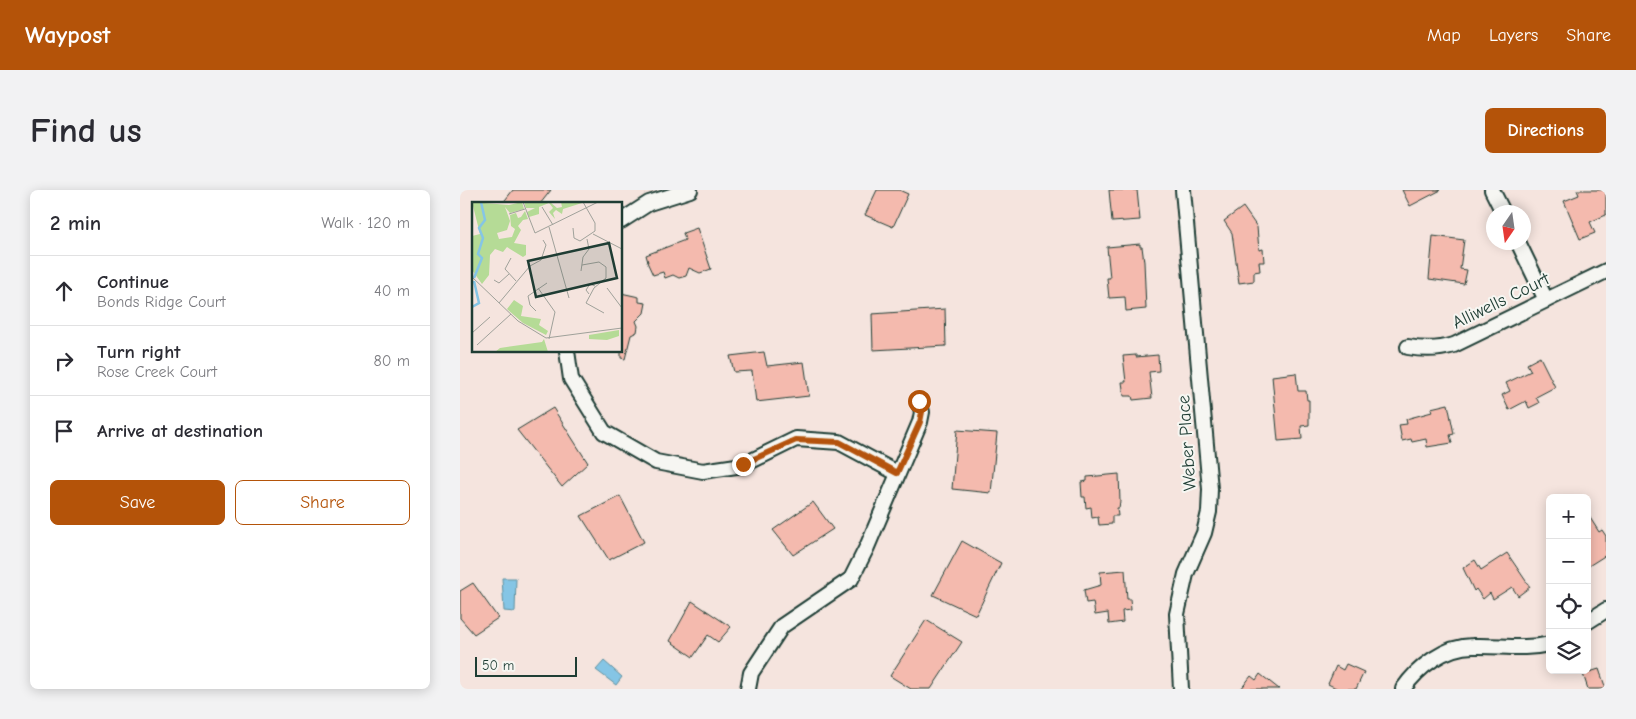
<!DOCTYPE html>
<html lang="en">
<head>
<meta charset="utf-8">
<style>
  body { margin:0; font-family:"Comic Neue",sans-serif; background:#f2f2f3; color:#2b2b33 }
  .controls { position:absolute; right:15px; bottom:15px; display:grid; overflow:hidden; border-radius:8px; box-shadow:0 2px 12px #0003 }
  .controls button { width:45px; height:45px; display:grid; place-items:center; padding:0; border:0; border-bottom:1px solid #e1e1e2; background:#fff; color:#2b2b33; font:25px sans-serif }
  .compass { position:absolute; left:1026px; top:15px; width:45px; height:45px; border-radius:50%; background:#fff; box-shadow:0 2px 12px #0003; rotate:193deg }
  .scale { position:absolute; left:15px; bottom:12px; width:102px; box-sizing:border-box; padding-left:5px; border:2px solid #1f3d34; border-top:0; font-size:14px; line-height:18px; white-space:nowrap; color:#1f3d34; -webkit-text-stroke:4px #f6f6f2; paint-order:stroke }
  .stop { position:absolute; width:15px; height:15px; margin:-11px; border:4px solid #b45309; border-radius:50%; background:#fff }
  .stop.end { background:#b45309; border-color:#fff; box-shadow:0 1px 5px #0008 }
  .list { margin:0; padding:0; list-style:none }
  h2 { display:flex; justify-content:space-between; align-items:center; height:65px; margin:0; padding:0 20px; font-size:21px }
  h2 small { font-size:16px; font-weight:400; color:#7c7c81 }
  .list li { display:grid; grid-template-columns:32px 1fr auto; gap:15px; align-items:center; box-sizing:border-box; height:70px; padding:0 20px; border-top:1px solid #e1e1e2 }
  .list b { display:block; font-size:19px; white-space:nowrap }
  .list p { margin:0; font-size:16px; white-space:nowrap; color:#7c7c81 }
  .list em { font-size:16px; font-style:normal; color:#7c7c81 }
  .actions { display:flex; gap:10px; padding:15px 20px }
  .actions a { flex:1; padding:11px 0; border:1px solid #b45309; border-radius:8px; text-align:center; font-size:18px; color:#b45309 }
  .actions .main { background:#b45309; color:#fff }
  .icon { flex:none; width:28px; height:28px; fill:none; stroke:currentColor; stroke-width:2; stroke-linecap:round; stroke-linejoin:round }
  .map { position:relative; flex:none; width:1146px; height:499px; overflow:hidden; border-radius:8px }
  header { display:flex; align-items:center; gap:30px; box-sizing:border-box; height:70px; padding:0 25px; background:#b45309; color:#fff }
  header strong { font-size:24px }
  nav { display:flex; gap:28px; margin-inline-start:auto; font-size:18px }
  .intro { display:flex; align-items:center; justify-content:space-between; box-sizing:border-box; height:120px; padding:0 30px }
  h1 { margin:0; font-size:35px }
  .button { padding:12px 22px; border-radius:8px; background:#b45309; color:#fff; font-size:18px; font-weight:700 }
  main { display:flex; gap:30px; padding:0 30px }
  aside { flex:1; background:#fff; border-radius:8px; box-shadow:0 2px 12px #0003 }
  .map>svg:first-child { display:block }
  .water { fill:#85c5e5; stroke:#5c8f9e }
  .building { fill:#f4baae; stroke:#1f3d34 }
  .lines { fill:none; stroke-linecap:round; stroke-linejoin:round }
  .minor-casing { stroke:#1f3d34; stroke-width:18 }
  .minor { stroke:#f6f6f2; stroke-width:14 }
  .route { stroke:#b45309; stroke-width:6 }
  .labels { text-anchor:middle; dominant-baseline:central; stroke-width:4; stroke-linejoin:round; paint-order:stroke }
  .street-label { font-size:18px; fill:#1f3d34; stroke:#f6f6f2 }
  .inset-river { fill:none; stroke:#85c5e5; stroke-width:2.5 }
  .inset-road { fill:none; stroke:#9fa19a; stroke-width:1 }
  .view { fill:#1f3d34; fill-opacity:0.15; stroke:#1f3d34; stroke-width:2.5 }
  .inset-edge { fill:none; stroke:#1f3d34; stroke-width:2.5 }
</style>
</head>
<body>
<header>
<strong>Waypost</strong>
<nav><a>Map</a><a>Layers</a><a>Share</a></nav>
</header>
<div class="intro"><h1>Find us</h1><a class="button">Directions</a></div>
<main>
<aside>
<h2>2 min<small>Walk · 120 m</small></h2>
<ul class="list">
<li><svg class="icon" aria-label="ahead" viewBox="0 0 24 24"><path d="M12 20V5M6 11l6-6 6 6"/></svg><div><b>Continue</b><p>Bonds Ridge Court</p></div><em>40 m</em></li>
<li><svg class="icon" aria-label="right" viewBox="0 0 24 24"><path d="M7 20v-9h11M14 6l5 5-5 5"/></svg><div><b>Turn right</b><p>Rose Creek Court</p></div><em>80 m</em></li>
<li><svg class="icon" aria-label="arrive" viewBox="0 0 24 24"><path d="M6 21V4h12l-3 4 3 4H6"/></svg><div><b>Arrive at destination</b></div></li>
</ul>
<div class="actions"><a class="main">Save</a><a>Share</a></div>
</aside>
<div class="map">
<svg width="1146" height="499" viewBox="0 0 1146 499">
  <rect width="100%" height="100%" fill="#f5e4de"/>
  <filter id="ink" filterUnits="userSpaceOnUse"><feTurbulence type="fractalNoise" baseFrequency=".02" numOctaves="2"/><feDisplacementMap in="SourceGraphic" scale="10" xChannelSelector="R" yChannelSelector="G"/><feConvolveMatrix kernelMatrix="1 2 1 2 8 2 1 2 1" color-interpolation-filters="sRGB"/></filter>
  <g filter="url(#ink)">
    <g class="water">
      <path d="M42,388H56L55,422L44,421Z"/>
      <path d="M144,471L162,487L156,495L136,480Z"/>
    </g>
    <g class="building">
      <path d="M53,0H91L80,14H42Z"/>
      <path d="M417,0H439L448,4L433,37L405,25Z"/>
      <path d="M649,0H677L680,30L652,32Z"/>
      <path d="M942,0H981L950,16Z"/>
      <path d="M1117,0H1146V25L1130,32L1135,43L1120,49L1104,11L1119,5Z"/>
      <path d="M783,17L797,37L799,60L803,59L804,72H799L800,81L794,82V91L779,93L772,43L764,31Z"/>
      <path d="M237,38L251,79L240,83L229,78L226,86L219,88L213,85L205,88L203,82L193,85L187,72H188L186,65L225,50L223,43Z"/>
      <path d="M973,46L1004,50L1000,79L1007,80L1004,94L969,89Z"/>
      <path d="M680,54V57H682L684,72L686,119L666,121L665,107L649,108L647,88H650L647,57Z"/>
      <path d="M161,103L179,107V112L186,113L184,123L176,131L178,136L177,142L171,145L165,169L161,168Z"/>
      <path d="M485,119L486,156L413,160L412,124Z"/>
      <path d="M304,162L307,176L344,172L349,206L296,212L292,181L274,182L270,166Z"/>
      <path d="M676,165V167L698,165L699,181L689,182L692,208L673,210L672,206H664L662,192H666L663,166Z"/>
      <path d="M1080,167L1095,197L1076,207L1079,213L1069,218L1066,211L1049,220L1042,205L1050,201L1046,193L1071,181L1067,174Z"/>
      <path d="M836,183L838,201H846L847,210H849V235L841,236L842,249L818,251L812,186Z"/>
      <path d="M988,214L994,244L990,245L992,253L967,257L966,249L952,252L951,249L942,251L939,235L947,234L946,229L972,222L971,218Z"/>
      <path d="M93,218L128,273L102,297L57,240Z"/>
      <path d="M497,240L537,243L531,303L492,299Z"/>
      <path d="M659,284L660,311L659,318H657L658,326H652V334L639,335L638,327L632,328L631,317L626,318L625,307H622L621,292L627,291V287Z"/>
      <path d="M160,306L184,352L149,370L121,326Z"/>
      <path d="M353,312L373,339L333,365L313,340Z"/>
      <path d="M1127,323L1139,342L1142,340L1146,346V365L1127,377Z"/>
      <path d="M502,351L541,373L516,425L473,405Z"/>
      <path d="M1047,363L1070,397L1058,406L1052,397L1033,409L1030,403L1023,409L1016,399L1014,401L1003,378L1015,370L1021,380Z"/>
      <path d="M665,380L667,409H670L671,420L662,421L663,432L649,434L648,423L635,425L633,412L626,413L624,400L641,395L640,382Z"/>
      <path d="M13,393L38,428L14,444L0,428V401Z"/>
      <path d="M232,411L271,437L258,452L248,445L233,467L210,451Z"/>
      <path d="M466,430L502,452L471,499H451L430,486Z"/>
      <path d="M886,474L904,482L896,499H878L868,494L876,476L883,480Z"/>
      <path d="M1139,479L1146,499H1128L1123,484Z"/>
      <path d="M800,484L819,499H781L791,486L796,490Z"/>
    </g>
    <g class="lines">
      <g class="minor-casing">
        <g id="minor">
          <path d="M1032,0L1043,22"/>
          <path d="M161,31L189,13L230,0"/>
          <path d="M1058,52L1086,110"/>
          <path d="M948,157C965,160 978,160 994,155L1146,81"/>
          <path d="M107,161L111,189L144,242L196,272L243,281L283,275L336,249L379,252L437,283"/>
          <path d="M1127,432L1146,420"/>
          <path d="M288,499L291,483L322,436L391,389L407,357L460,232L462,222L459,211"/>
          <path d="M721,499L717,424L726,384L744,343L749,322L750,299L723,0"/>
          <path d="M943,499C958,477 985,456 1013,456C1040,455 1063,460 1090,454"/>
        </g>
      </g>
      <use href="#minor" class="minor"/>
    </g>
  </g>
  <g class="lines" filter="url(#ink)">
    <path class="route" d="M283,274L336,250L379,252L437,283L460,232L462,222L459,211"/>
  </g>
  <g class="labels">
    <g class="street-label">
      <text transform="translate(1041 111) rotate(-26)">Alliwells Court</text>
      <text transform="translate(727 253) rotate(-94)">Weber Place</text>
    </g>
  </g>
  <g transform="translate(12 12)">
    <rect width="150" height="150" fill="#f5e4de"/>
    <path d="M0,0L37,3L50,0L52,7L38,11L33,5L38,19L35,28L25,31L27,37L40,35L43,27L39,24L38,13L44,11L46,16L49,15L53,9L56,17L51,18L46,24L49,28L42,41L54,43V53L51,55L35,45L31,50L23,47L18,53L17,73L10,82L0,68V34L8,32ZM52,0H78L85,6L90,5L89,0L110,1L91,7L90,12L84,8L81,11L83,17L77,10L81,6L77,1L67,5V12L57,15L55,10L63,6H54ZM42,98L51,104L49,114L69,117L67,123L76,129L74,133L51,121L35,107ZM147,128V134L135,138L117,137V133ZM72,137L76,150H23L28,146L70,140Z" fill="#b5db96"/>
    <path class="inset-river" d="M2,76L10,56L6,52L11,36L7,26L13,18L9,0M0,105L7,101L2,79"/>
    <path class="inset-road" d="M51,0L63,31L126,0M70,5L81,23M37,12L53,7M77,25L97,96M101,26L102,36L108,39L123,29V21L111,0M121,32L150,47M39,56L33,67L44,79M110,63L127,60L134,65V76L122,86L114,101L132,111M109,69L111,55L117,47L115,37M0,75L46,119L74,136L150,126M22,78L27,81L37,72M66,86L83,110L77,137M135,86L150,106M117,92L114,88L118,82L123,84M27,101L58,64L69,58L74,43L71,38M64,109L58,103L56,94L75,81M0,131L18,115M5,143L39,112"/>
    <path class="view" d="M137,41L145,76L64,95L56,59Z"/>
    <rect width="150" height="150" class="inset-edge"/>
  </g>
</svg>
<div class="controls">
<button>+</button>
<button>−</button>
<button><svg class="icon" aria-label="locate" viewBox="0 0 24 24"><circle cx="12" cy="12" r="6"/><path d="M12 2v4M12 18v4M2 12h4M18 12h4"/></svg></button>
<button><svg class="icon" aria-label="layers" viewBox="0 0 24 24"><path d="M12 4l9 5-9 5-9-5zM3 14l9 5 9-5"/></svg></button>
</div>
<svg class="compass" viewBox="-18 -18 36 36"><path d="M0-13l5 13h-10z" fill="#e53935"/><path d="M0 13l5-13h-10z" fill="#7c7c81"/></svg>
<div class="scale">50 m</div>
<div class="stop" style="left:459px;top:211px"></div>
<div class="stop end" style="left:283px;top:274px"></div>
</div>
</main>
</body>
</html>
